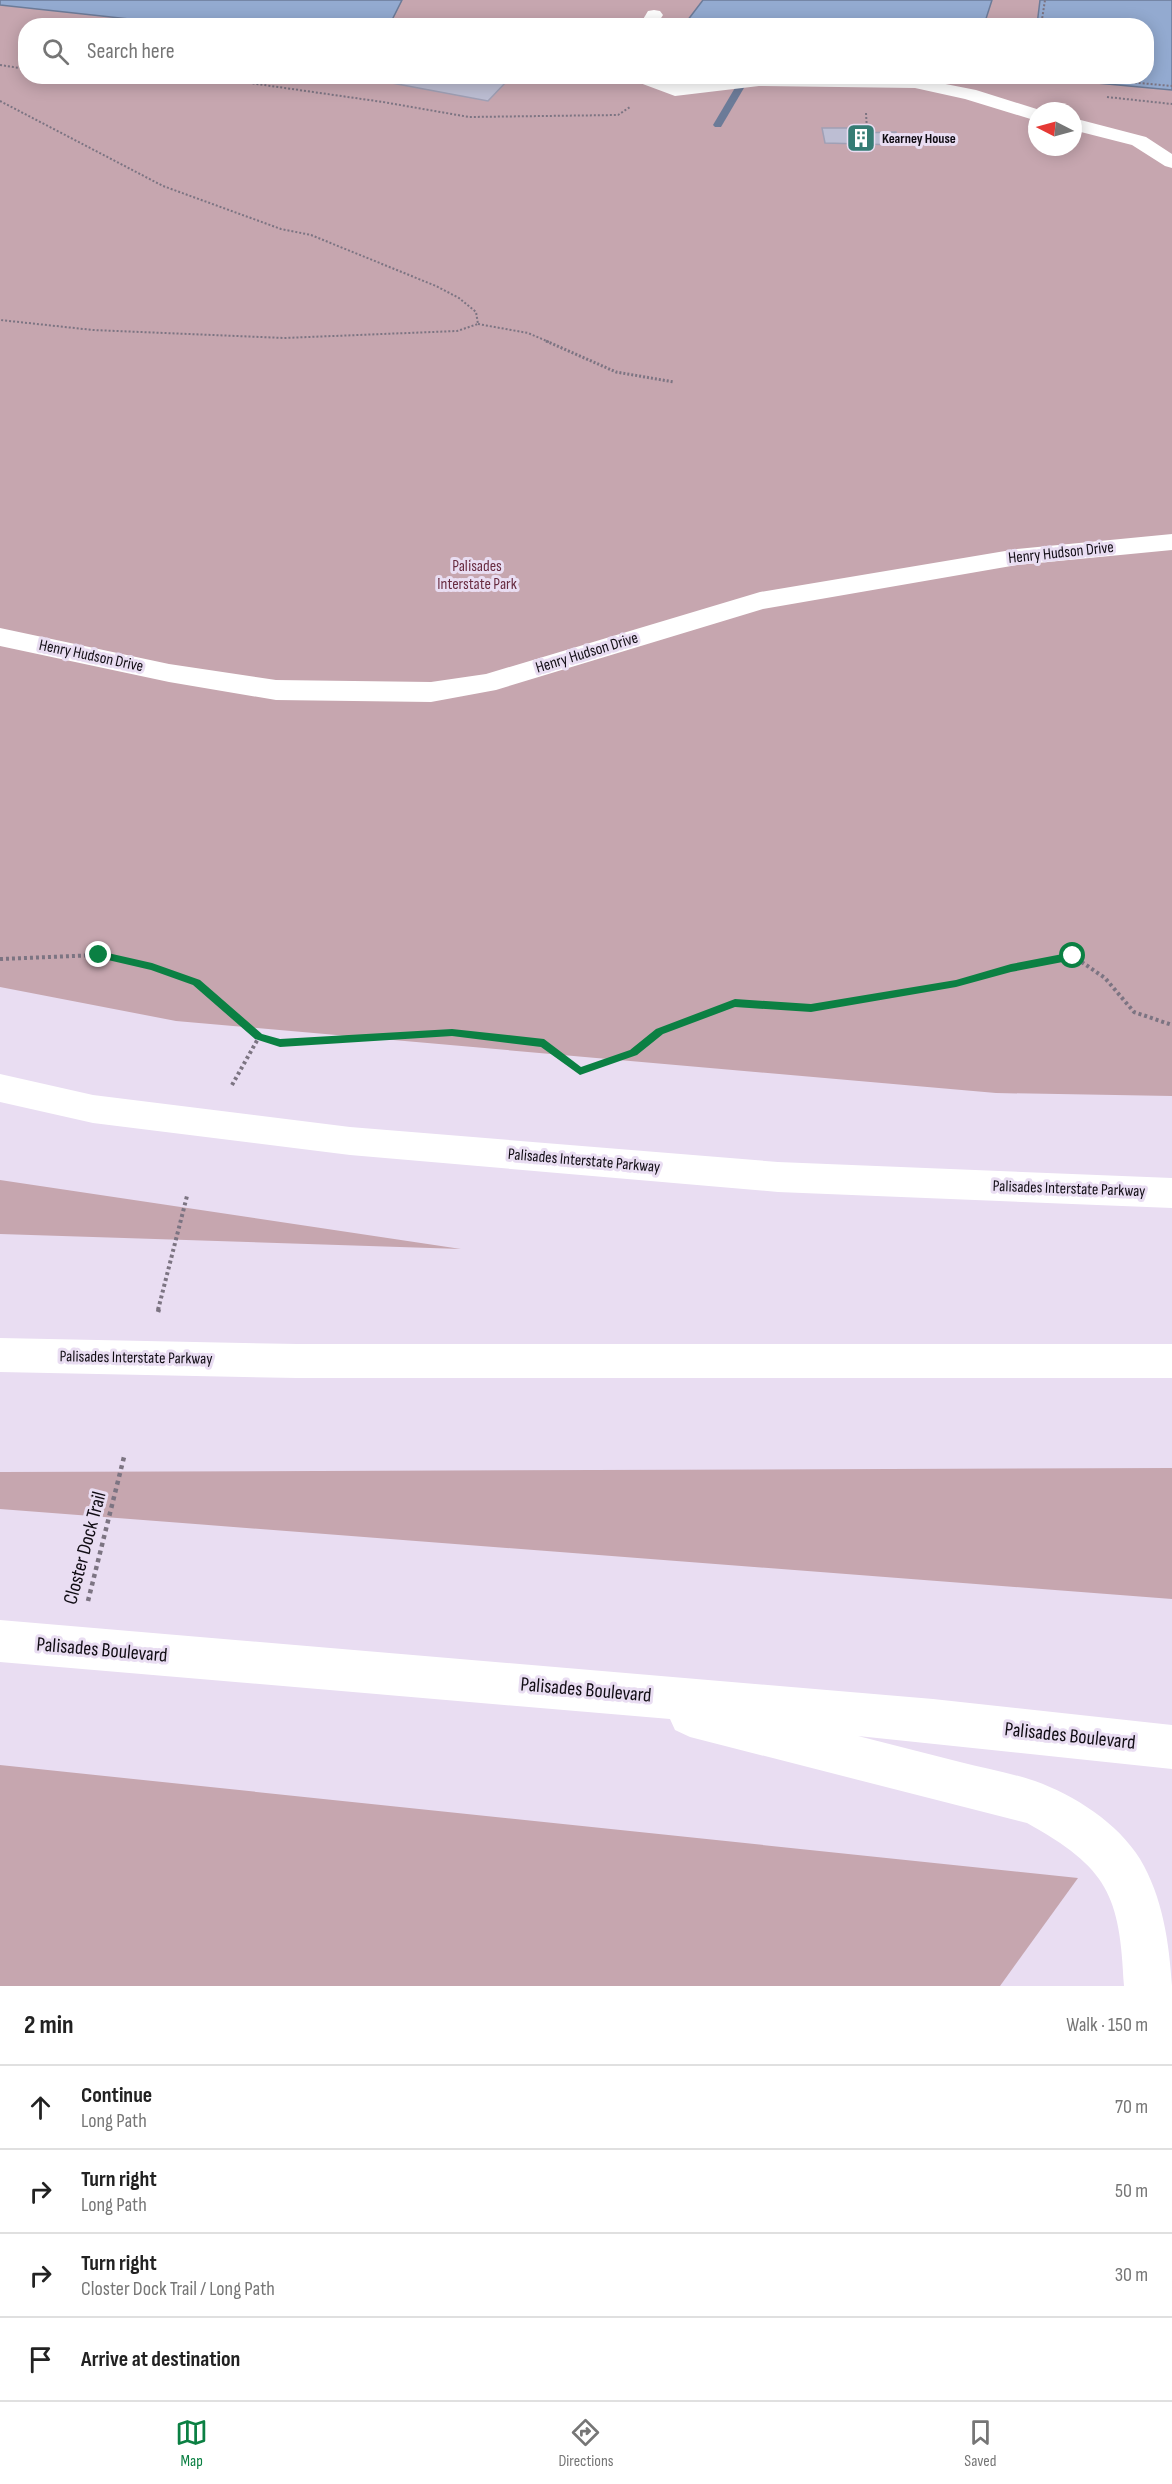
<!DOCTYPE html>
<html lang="en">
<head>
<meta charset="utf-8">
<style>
  body { margin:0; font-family:"Sofia Sans Condensed",sans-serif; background:#f2f2f2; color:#222 }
  .compass { position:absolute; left:1028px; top:102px; width:54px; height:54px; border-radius:50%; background:#fff; box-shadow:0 3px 15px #0003; rotate:276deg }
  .stop { position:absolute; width:18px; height:18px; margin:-14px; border:4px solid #0b8043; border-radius:50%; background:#fff }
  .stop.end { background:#0b8043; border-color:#fff; box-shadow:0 2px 6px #0008 }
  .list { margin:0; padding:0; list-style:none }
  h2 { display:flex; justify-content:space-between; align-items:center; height:78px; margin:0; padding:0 24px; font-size:26px }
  h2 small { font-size:20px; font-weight:400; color:#767676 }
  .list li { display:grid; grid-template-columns:39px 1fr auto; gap:18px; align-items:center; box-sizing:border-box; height:84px; padding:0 24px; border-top:2px solid #e0e0e0 }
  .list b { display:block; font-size:22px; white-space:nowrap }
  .list p { margin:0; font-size:20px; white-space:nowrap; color:#767676 }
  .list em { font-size:20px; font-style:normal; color:#767676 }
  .icon { flex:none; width:33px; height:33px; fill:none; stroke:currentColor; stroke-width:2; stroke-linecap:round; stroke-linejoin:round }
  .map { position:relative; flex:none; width:1172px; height:1986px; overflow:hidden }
  .search { position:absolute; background:#fff; box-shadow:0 3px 15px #0003; left:18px; right:18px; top:18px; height:66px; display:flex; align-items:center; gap:15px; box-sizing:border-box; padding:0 21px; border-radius:24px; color:#767676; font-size:22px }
  .sheet { height:414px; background:#fff }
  nav { display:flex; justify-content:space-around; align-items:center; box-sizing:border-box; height:84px; border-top:2px solid #e0e0e0; background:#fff; font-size:16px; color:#767676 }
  nav a { display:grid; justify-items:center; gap:3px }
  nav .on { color:#0b8043 }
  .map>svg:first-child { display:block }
  .green { fill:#c6a6af; fill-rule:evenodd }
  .water { fill:#93aad0; stroke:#6c7b98; stroke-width:1.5 }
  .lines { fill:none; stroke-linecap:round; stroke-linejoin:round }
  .stream { fill:#6c7b98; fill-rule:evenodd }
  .building { fill:#bdbed3; stroke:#a0a0b5; stroke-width:1.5 }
  .path-far3 { stroke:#7c7482; stroke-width:2; stroke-dasharray:2 2; stroke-linecap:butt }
  .path-far2 { stroke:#7c7482; stroke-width:3; stroke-dasharray:2 2; stroke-linecap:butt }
  .path-far1 { stroke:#7c7482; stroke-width:4; stroke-dasharray:3 3; stroke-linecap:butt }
  .path { stroke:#7c7482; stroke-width:4.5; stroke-dasharray:4 4; stroke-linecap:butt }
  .service { fill:#fff; fill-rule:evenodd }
  .minor { fill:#fff; fill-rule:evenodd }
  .primary { fill:#fff; fill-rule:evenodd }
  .motorway { fill:#fff; fill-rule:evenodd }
  .route { fill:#0b8043 }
  .labels { text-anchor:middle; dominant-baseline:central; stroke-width:6; stroke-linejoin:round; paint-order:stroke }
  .far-poi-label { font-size:14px; font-weight:bold; fill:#110d14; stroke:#e9ddf2; text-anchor:start }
  .street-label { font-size:16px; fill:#110d14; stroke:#e9ddf2 }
  .park-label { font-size:16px; fill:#692c41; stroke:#e9ddf2 }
  .near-street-label { font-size:20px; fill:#110d14; stroke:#e9ddf2 }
</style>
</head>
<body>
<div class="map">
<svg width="1172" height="1986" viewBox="0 0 1172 1986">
  <rect width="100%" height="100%" fill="#e9ddf2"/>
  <g class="green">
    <path d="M402,0H703L684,25L353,26L390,23Z"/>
    <path d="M992,0H1040L1037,25L984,26Z"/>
    <path d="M0,5L194,25L26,26V76H1032L1172,90V1096L996,1093L176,1021L0,987ZM1037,111H1073V147H1037Z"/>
    <path d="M0,1180L461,1249L0,1234Z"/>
    <path d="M1172,1468V1599L0,1509V1472Z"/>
    <path d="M0,1765L1078,1878L1000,1986H0Z"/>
  </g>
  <g class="water">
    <path d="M0,0H402L390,24L194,26L0,5Z"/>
    <path d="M703,0H992L984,25H684Z"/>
    <path d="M1040,0H1172V90L1032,77L1146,76V26L1037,25Z"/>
  </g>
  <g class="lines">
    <path class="stream" d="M742,76H751L721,127H715L713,125Z"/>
  </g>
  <g class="building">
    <path d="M386,76H478L506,82L488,101L381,81Z"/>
    <path d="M822,128H858L859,133L896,132L899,145L825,143Z"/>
  </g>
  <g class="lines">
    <g class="path-far3">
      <path d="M1041,26L1045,0"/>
      <path d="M0,65L26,69"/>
      <path d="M201,76L383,102L469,117L618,115L630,107"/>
      <path d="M1063,76L1172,86"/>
      <path d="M1107,97L1172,104"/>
      <path d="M0,101L163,186L281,229L311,235L436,286L459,298L476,312L478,324L457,331L284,338L93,330L0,320"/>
      <path d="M866,113L867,130"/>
      <path d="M478,324L528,333L549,342"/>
    </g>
    <path class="path-far2" d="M546,341L616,372L674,382"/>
    <g class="path-far1">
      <path d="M0,959L98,955L152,966L196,982L259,1037L280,1043L452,1033L544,1043L580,1071L633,1052L660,1032L735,1003L811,1008L956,983L1011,968L1073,956L1105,978L1134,1012L1172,1025"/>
      <path d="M232,1085L259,1037"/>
      <path d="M158,1310L187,1196"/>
    </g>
    <g class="path">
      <path d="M158,1312L159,1309"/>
      <path d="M88,1601L124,1457"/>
    </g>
    <g class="service">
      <path d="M654,10L660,11L663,15L656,26H639L648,11Z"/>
      <path d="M629,76H656L677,84L750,76L915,78L976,90L1043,111H1037V121L965,99L915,88L759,86L675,96L632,80Z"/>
      <path d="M1073,118L1146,137L1172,154V168L1165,166L1132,145L1073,130Z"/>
    </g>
    <path class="minor" d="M1172,534V550L1017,565L763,609L496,690L431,702L276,700L169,682L0,646V628L169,664L276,680L431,682L486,674L760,592L1017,549Z"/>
    <path class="primary" d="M0,1620L933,1699L1172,1725V1769L858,1736C892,1745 926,1753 960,1762C984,1768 1011,1773 1035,1781C1074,1795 1118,1823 1140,1859C1163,1898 1169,1942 1172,1986H1124C1120,1895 1108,1868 1027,1823L690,1737L675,1730L670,1719L0,1662Z"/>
    <g class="motorway">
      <path d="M0,1074L93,1095L350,1127L778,1162L1172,1178V1208L778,1192L350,1155L93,1123L0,1102Z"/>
      <path d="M0,1338L297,1344H1172V1378H297L0,1372Z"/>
    </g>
  </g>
  <path class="route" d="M99,951L152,963L200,980L262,1034L280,1039L452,1029L544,1039L581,1067L630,1050L656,1029L735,999L811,1004L956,980L1011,964L1073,952L1078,956L1073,960L1011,972L956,987L811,1012L735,1007L663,1034L637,1055L580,1075L541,1047L452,1036L280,1047L255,1039L193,985L151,970L95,957L94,955Z"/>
  <defs>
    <g id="building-square" transform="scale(1.5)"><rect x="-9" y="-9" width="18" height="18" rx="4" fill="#357c74" stroke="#e9ddf2"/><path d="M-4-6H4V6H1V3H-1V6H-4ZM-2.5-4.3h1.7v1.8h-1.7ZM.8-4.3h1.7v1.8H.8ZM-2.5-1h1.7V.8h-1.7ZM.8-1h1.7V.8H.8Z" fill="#fff"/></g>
  </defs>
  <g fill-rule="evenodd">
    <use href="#building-square" x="861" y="138"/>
  </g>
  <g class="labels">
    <g class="far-poi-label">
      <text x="882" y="138">Kearney House</text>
    </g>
    <g class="street-label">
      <text transform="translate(1061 553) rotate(-6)">Henry Hudson Drive</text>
      <text transform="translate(587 653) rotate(-17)">Henry Hudson Drive</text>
      <text transform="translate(91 656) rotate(12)">Henry Hudson Drive</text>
      <text transform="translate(584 1161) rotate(5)">Palisades Interstate Parkway</text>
      <text transform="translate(1069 1189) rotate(2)">Palisades Interstate Parkway</text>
      <text transform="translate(136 1358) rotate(1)">Palisades Interstate Parkway</text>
    </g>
    <g class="park-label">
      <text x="477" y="566">Palisades<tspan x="477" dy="18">Interstate Park</tspan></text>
    </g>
    <g class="near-street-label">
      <text transform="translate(85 1548) rotate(-75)">Closter Dock Trail</text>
      <text transform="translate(102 1650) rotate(5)">Palisades Boulevard</text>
      <text transform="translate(586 1690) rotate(5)">Palisades Boulevard</text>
      <text transform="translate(1070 1736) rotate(6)">Palisades Boulevard</text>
    </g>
  </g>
</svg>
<svg class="compass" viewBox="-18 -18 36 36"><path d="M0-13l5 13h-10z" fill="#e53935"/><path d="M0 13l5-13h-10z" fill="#767676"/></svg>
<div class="stop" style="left:1073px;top:956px"></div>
<div class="stop end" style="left:99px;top:955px"></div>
<div class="search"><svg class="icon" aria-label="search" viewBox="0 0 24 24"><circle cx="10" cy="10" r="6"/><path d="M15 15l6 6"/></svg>Search here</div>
</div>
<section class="sheet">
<h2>2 min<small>Walk · 150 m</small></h2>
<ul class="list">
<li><svg class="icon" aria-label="ahead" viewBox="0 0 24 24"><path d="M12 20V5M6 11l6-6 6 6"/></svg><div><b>Continue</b><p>Long Path</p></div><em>70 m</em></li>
<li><svg class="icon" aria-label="right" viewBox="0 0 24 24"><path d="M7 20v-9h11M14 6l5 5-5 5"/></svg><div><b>Turn right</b><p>Long Path</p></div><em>50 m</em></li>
<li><svg class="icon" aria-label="right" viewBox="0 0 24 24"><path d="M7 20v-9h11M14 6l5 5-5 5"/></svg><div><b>Turn right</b><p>Closter Dock Trail / Long Path</p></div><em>30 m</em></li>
<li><svg class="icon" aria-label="arrive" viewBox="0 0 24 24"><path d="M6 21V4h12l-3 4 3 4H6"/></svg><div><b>Arrive at destination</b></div></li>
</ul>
</section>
<nav>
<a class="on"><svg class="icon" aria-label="map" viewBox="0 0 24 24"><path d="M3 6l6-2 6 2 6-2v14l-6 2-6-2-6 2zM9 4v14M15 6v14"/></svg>Map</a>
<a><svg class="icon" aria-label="directions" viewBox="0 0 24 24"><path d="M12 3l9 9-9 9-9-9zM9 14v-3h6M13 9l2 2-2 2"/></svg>Directions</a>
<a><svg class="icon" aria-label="saved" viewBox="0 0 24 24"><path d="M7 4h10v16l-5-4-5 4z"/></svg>Saved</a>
</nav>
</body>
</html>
